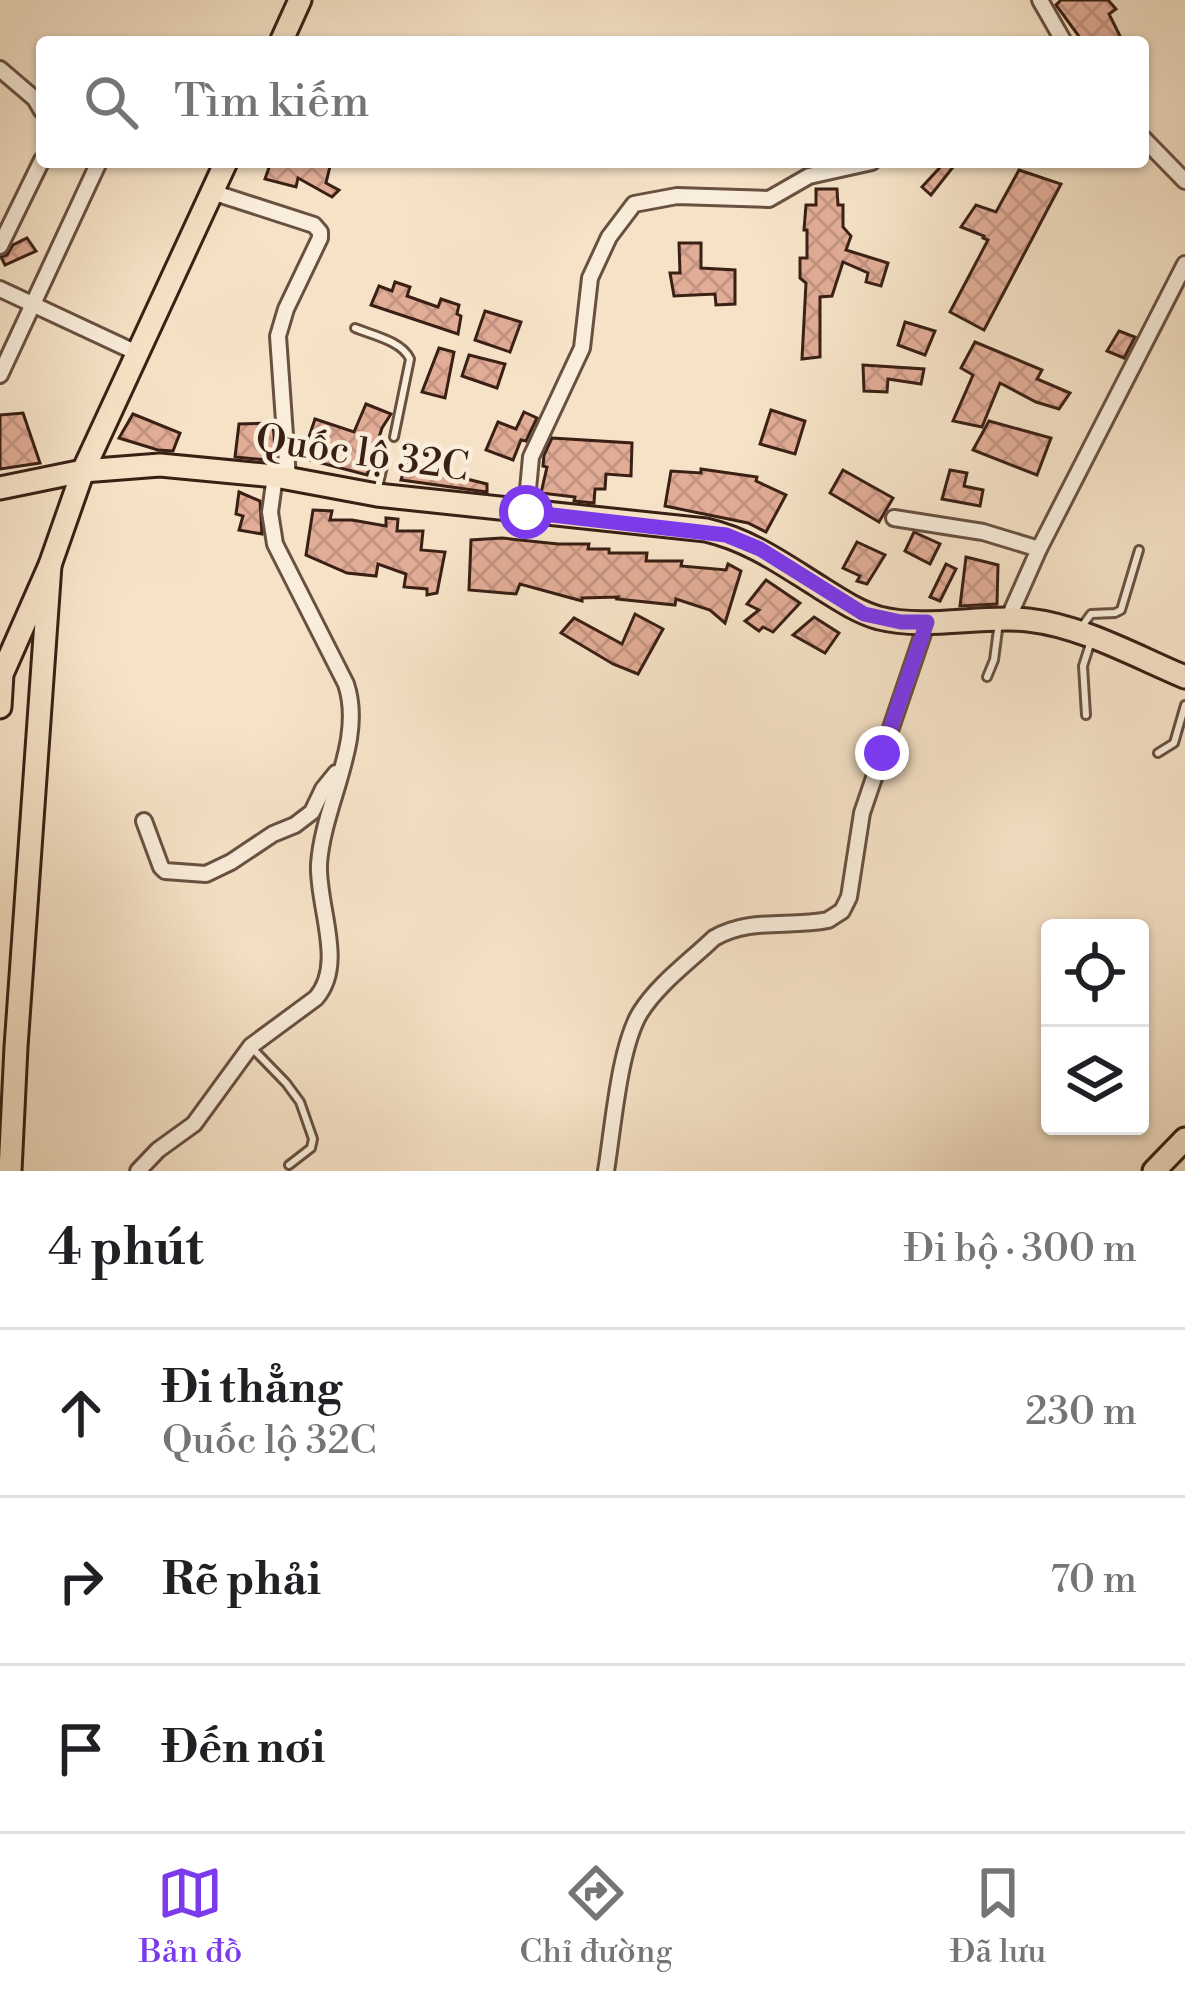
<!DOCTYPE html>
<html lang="vi">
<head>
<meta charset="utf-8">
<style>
  body { margin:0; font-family:"Libre Bodoni",serif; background:#f2f2f2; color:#202124 }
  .controls { position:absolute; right:36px; bottom:36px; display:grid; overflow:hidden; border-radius:12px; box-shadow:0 3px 9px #0004 }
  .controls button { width:108px; height:108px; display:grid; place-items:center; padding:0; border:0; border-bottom:3px solid #e0e0e0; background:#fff; color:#202124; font:60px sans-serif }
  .stop { position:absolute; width:36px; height:36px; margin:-27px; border:9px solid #7c3aed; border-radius:50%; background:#fff }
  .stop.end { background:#7c3aed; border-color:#fff; box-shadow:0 3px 12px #0008 }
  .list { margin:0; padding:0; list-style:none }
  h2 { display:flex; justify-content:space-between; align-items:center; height:156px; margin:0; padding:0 48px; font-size:51px }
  h2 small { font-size:39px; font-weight:400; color:#757577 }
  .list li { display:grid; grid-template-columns:78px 1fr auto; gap:36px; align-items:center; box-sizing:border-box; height:168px; padding:0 48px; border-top:3px solid #e0e0e0 }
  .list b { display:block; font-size:45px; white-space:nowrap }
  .list p { margin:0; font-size:39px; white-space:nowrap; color:#757577 }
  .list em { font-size:39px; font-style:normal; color:#757577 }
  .icon { flex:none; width:66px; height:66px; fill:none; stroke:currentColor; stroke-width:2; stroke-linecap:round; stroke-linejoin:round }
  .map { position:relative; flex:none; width:1185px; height:1171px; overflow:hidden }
  .search { position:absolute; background:#fff; box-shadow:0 3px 9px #0004; left:36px; right:36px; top:36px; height:132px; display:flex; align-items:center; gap:30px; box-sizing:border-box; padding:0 42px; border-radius:12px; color:#757577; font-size:45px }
  .sheet { height:660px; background:#fff }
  nav { display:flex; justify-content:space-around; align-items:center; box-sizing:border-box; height:168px; border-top:3px solid #e0e0e0; background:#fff; font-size:33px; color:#757577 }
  nav a { display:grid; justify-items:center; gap:6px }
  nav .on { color:#7c3aed }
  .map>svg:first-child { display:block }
  .building { fill:url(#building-cross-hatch); stroke:#3a1f14; stroke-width:3 }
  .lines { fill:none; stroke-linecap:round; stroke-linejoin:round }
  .lane-casing { stroke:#695041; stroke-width:12 }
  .street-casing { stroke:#695041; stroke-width:20 }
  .primary-casing { stroke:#3a1f14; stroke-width:27 }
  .lane { stroke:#f9eddb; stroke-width:6 }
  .street { stroke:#f9eddb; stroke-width:14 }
  .primary { stroke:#f6e3c7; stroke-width:21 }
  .route { stroke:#7c3aed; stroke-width:15 }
  .labels { text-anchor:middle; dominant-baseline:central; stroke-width:9; stroke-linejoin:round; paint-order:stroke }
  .street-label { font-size:39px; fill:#3a1f14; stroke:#f9eddb }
</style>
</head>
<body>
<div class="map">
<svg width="1185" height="1171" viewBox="0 0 1185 1171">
  <defs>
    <pattern id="building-cross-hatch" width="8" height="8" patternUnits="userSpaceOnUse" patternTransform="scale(3)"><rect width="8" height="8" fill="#e2ad97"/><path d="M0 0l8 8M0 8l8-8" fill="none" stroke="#c39481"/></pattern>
  </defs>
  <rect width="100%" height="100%" fill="#f6e3c7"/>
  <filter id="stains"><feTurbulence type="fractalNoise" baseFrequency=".00167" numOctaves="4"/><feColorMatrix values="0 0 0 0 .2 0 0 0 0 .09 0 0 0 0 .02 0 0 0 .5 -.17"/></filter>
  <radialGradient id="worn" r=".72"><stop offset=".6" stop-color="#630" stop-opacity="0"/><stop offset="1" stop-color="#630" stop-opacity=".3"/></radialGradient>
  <g class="building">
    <path d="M1061,0H1108L1116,9L1109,14L1123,42H1083L1056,5Z"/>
    <path d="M271,162H331L326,183L339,190L332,197L298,178L296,187L265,179Z"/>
    <path d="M945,162H957L931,195L922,187Z"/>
    <path d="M1019,170L1061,184L984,330L950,312L988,240L983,238L984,236L961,227L976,205L996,212Z"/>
    <path d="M816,189H837L838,205H843V227L851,236L846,250L888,263L881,286L866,282L868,273L843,262L832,296L820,297V357L802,359L806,283L800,278V258H807V230H804L806,205H816Z"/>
    <path d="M27,238L36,251L5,265L1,257L7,255L13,245Z"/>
    <path d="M679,243H701V268L735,270V304L716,305L715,294L674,296L670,273H680Z"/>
    <path d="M395,282L410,287L407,296L438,307L441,299L459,305L457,314L461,316L458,334L371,305L379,286L392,291Z"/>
    <path d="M485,311L521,322L510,352L475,340Z"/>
    <path d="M905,322L935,331L925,355L898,345Z"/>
    <path d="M1119,331L1135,337L1124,358L1107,351Z"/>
    <path d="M975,342L1042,370L1037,379L1070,393L1059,409L1036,402L1000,383L982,427L953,421L973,375L961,368Z"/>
    <path d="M439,348L454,352L445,398L422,392Z"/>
    <path d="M469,355L505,364L497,388L462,376Z"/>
    <path d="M863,365L924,369L921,384L888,379L887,392L864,391Z"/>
    <path d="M366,404L391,414L382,428L367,475L302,458L315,419L354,432Z"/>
    <path d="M771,410L805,421L795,454L760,444Z"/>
    <path d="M524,412L537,418L526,441L521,440L513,460L486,450L498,422L516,429Z"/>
    <path d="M23,413L40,463L0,469V415Z"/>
    <path d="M133,414L180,433L173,451L158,450L119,438Z"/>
    <path d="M989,421L1051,438L1037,475L973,450Z"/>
    <path d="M273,423L276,461L235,457L239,424Z"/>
    <path d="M552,438L632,443L631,476L606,474L605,489H595L594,503L574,501L575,497L541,493L547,467L543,466L544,455Z"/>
    <path d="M406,464L487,484V492L401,480Z"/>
    <path d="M701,469L757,477L756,481L786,495L766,532L748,523L665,506L671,471L701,473Z"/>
    <path d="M843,470L893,498L879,522L830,493Z"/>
    <path d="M950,470L967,473L964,486L983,490L980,506L942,499Z"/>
    <path d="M239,492L260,501L262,534L239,530L243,516L236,514Z"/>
    <path d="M313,510L332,511L330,520H352L386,526V518L398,519L397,531H423L421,550L445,552L437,593L427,595V589L404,587L406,574L378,564L376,576L347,573L306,555Z"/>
    <path d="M914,532L940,544L930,564L905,551Z"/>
    <path d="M502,538L558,544H589L588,549H609V553H647L646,561H682L681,566L726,570L728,564L741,571L725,623L710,610L676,599L675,605L617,599L618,597L582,598V601L520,584L516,594L469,590L471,540Z"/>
    <path d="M857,542L885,555L867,584L857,581L860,576L843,568Z"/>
    <path d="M966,557L998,565L997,604L960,606Z"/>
    <path d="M946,564L956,569L940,601L930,597Z"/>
    <path d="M766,580L800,603L773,632L763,627L759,631L745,621L759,610L747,604Z"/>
    <path d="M635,614L663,629L638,674L613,664L561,633L574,618L622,644Z"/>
    <path d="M814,617L839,633L825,653L793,635Z"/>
  </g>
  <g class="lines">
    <g class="lane-casing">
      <g id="lane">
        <path d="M355,328C372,335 402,341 410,359L394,437"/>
        <path d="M377,492L383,466"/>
        <path d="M1080,629L1091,614L1115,613L1121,610L1139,550"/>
        <path d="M987,677L994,660L999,622"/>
        <path d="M1086,715L1083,666L1091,641"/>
        <path d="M1158,753L1174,743L1185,705"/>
        <path d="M253,1049L286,1083L300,1102L313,1139L311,1148L289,1165"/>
      </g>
    </g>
    <g class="street-casing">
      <g id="street">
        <path d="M1040,0L1064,42"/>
        <path d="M0,69L35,99L42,111"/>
        <path d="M1143,138L1185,181"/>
        <path d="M212,192L314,225L320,232V238L286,309L278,336L288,478"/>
        <path d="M0,246L42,160"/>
        <path d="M0,289L137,353"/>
        <path d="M0,375L99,162"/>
        <path d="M526,511L531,457L582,348L590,278L609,237L634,204L677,196L769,199L809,176L872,162"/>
        <path d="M894,518L983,532L1039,549"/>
        <path d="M1008,619L1039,549L1185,264"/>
        <path d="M144,821L161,867L165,871L206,874L231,862L273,834L295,825L312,812L323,789L336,773"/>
        <path d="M138,1171L158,1150L194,1124L251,1046L316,998C346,964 317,906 319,864C323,804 365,741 346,684L275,544L270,512L275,476"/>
        <path d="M606,1171C613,1129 619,1048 640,1013C658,984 689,962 714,938C750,917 789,928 828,920L842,911L849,897L862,813L927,622"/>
      </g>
    </g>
    <g class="primary-casing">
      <g id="primary">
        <path d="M281,42L300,0"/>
        <path d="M0,488L83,471L160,465L275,476L377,495L706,530C750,540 784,565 821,588C840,600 858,612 879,618C927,630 979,615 1028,620C1082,626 1135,656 1185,677"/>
        <path d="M0,707L2,674L50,565L83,471L226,162"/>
        <path d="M10,1171L16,1047L50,565"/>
        <path d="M1154,1171L1185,1139"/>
      </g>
    </g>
    <use href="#lane" class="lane"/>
    <use href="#street" class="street"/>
    <use href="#primary" class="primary"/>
  </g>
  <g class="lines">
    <path class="route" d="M526,512L726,535L760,549L864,614L901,622H927L882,753"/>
  </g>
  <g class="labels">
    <g class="street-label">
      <text transform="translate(362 454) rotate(8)">Quốc lộ 32C</text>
    </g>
  </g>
  <rect width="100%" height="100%" filter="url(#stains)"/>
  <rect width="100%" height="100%" fill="url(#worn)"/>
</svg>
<div class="controls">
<button><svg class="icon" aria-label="locate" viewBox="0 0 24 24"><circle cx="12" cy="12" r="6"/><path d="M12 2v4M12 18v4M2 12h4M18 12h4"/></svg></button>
<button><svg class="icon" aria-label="layers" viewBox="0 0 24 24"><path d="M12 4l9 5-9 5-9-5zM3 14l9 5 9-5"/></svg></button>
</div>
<div class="stop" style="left:526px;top:512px"></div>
<div class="stop end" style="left:882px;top:753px"></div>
<div class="search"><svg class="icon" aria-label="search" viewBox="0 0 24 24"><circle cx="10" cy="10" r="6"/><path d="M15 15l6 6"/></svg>Tìm kiếm</div>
</div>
<section class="sheet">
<h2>4 phút<small>Đi bộ · 300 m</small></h2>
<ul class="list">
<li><svg class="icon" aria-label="ahead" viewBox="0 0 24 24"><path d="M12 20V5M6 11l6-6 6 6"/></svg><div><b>Đi thẳng</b><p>Quốc lộ 32C</p></div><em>230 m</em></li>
<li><svg class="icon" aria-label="right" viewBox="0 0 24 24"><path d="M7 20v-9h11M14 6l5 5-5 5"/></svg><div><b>Rẽ phải</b></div><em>70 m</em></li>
<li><svg class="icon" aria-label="arrive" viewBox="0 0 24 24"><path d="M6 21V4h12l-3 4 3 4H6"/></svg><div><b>Đến nơi</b></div></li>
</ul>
</section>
<nav>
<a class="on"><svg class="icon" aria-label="map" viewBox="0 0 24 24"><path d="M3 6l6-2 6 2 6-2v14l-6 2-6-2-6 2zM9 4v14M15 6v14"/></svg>Bản đồ</a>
<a><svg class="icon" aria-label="directions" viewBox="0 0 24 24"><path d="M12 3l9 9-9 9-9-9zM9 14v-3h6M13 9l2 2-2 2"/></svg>Chỉ đường</a>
<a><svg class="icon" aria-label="saved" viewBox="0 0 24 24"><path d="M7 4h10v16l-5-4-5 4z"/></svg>Đã lưu</a>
</nav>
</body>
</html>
